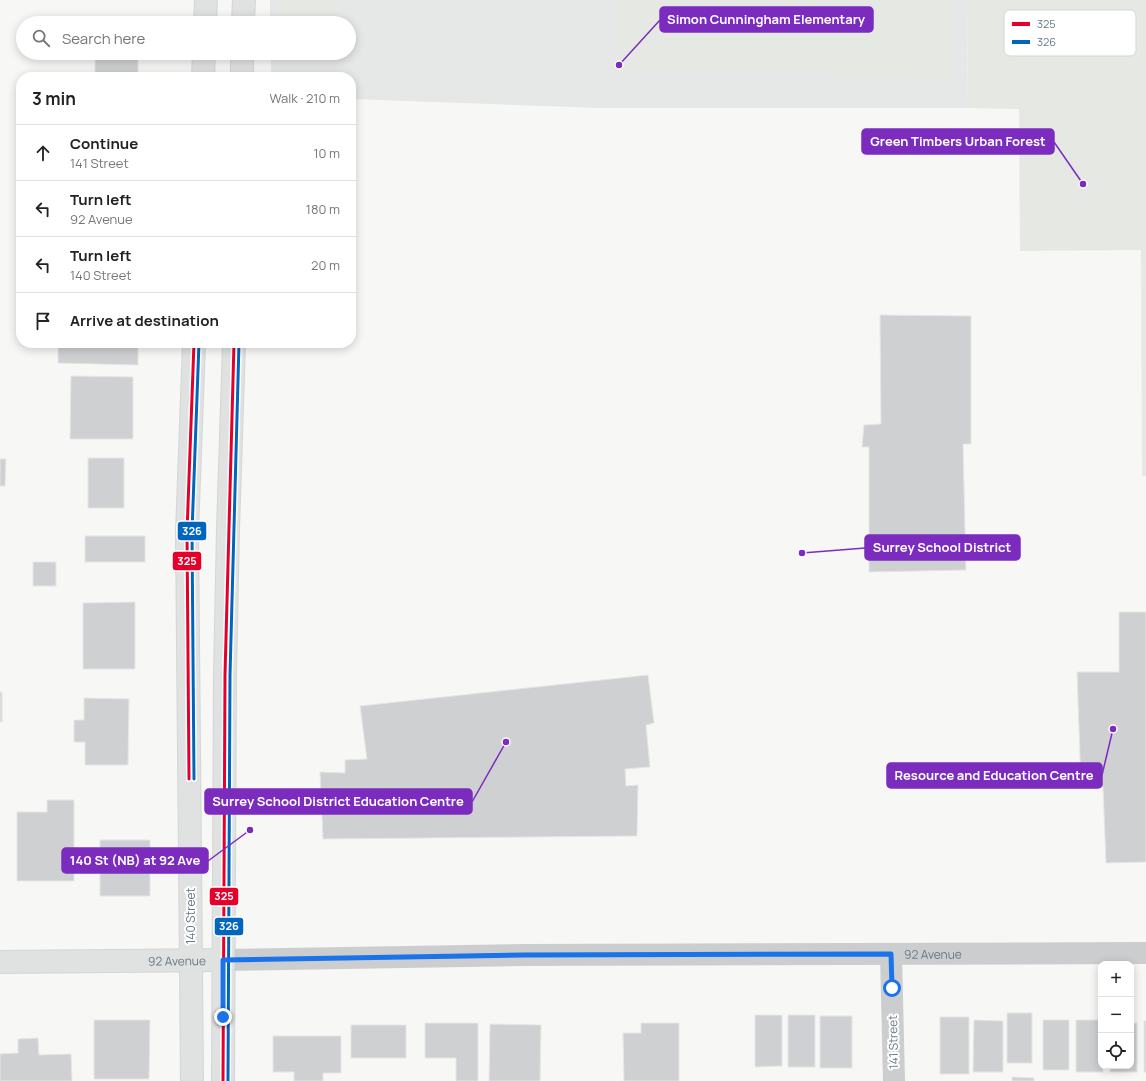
<!DOCTYPE html>
<html lang="en">
<head>
<meta charset="utf-8">
<style>
  body { margin:0; font-family:Manrope,sans-serif; background:#f2f2f2; color:#222 }
  .controls { position:absolute; right:12px; bottom:12px; display:grid; overflow:hidden; border-radius:8px; box-shadow:0 2px 10px #0003 }
  .controls button { width:36px; height:36px; display:grid; place-items:center; padding:0; border:0; border-bottom:1px solid #e0e0e0; background:#fff; color:#222; font:20px sans-serif }
  .stop { position:absolute; width:12px; height:12px; margin:-9px; border:3px solid #1a73e8; border-radius:50%; background:#fff }
  .stop.end { background:#1a73e8; border-color:#fff; box-shadow:0 1px 4px #0008 }
  .list { margin:0; padding:0; list-style:none }
  h2 { display:flex; justify-content:space-between; align-items:center; height:52px; margin:0; padding:0 16px; font-size:17px }
  h2 small { font-size:13px; font-weight:400; color:#767676 }
  .list li { display:grid; grid-template-columns:26px 1fr auto; gap:12px; align-items:center; box-sizing:border-box; height:56px; padding:0 16px; border-top:1px solid #e0e0e0 }
  .list b { display:block; font-size:15px; white-space:nowrap }
  .list p { margin:0; font-size:13px; white-space:nowrap; color:#767676 }
  .list em { font-size:13px; font-style:normal; color:#767676 }
  .icon { flex:none; width:22px; height:22px; fill:none; stroke:currentColor; stroke-width:2; stroke-linecap:round; stroke-linejoin:round }
  .map { position:relative; flex:none; width:1146px; height:1081px; overflow:hidden }
  .search { position:absolute; background:#fff; box-shadow:0 2px 10px #0003; left:16px; top:16px; width:340px; height:44px; display:flex; align-items:center; gap:10px; box-sizing:border-box; padding:0 14px; border-radius:22px; color:#767676; font-size:15px }
  .panel { position:absolute; background:#fff; box-shadow:0 2px 10px #0003; left:16px; top:72px; width:340px; height:276px; border-radius:16px }
  .map>svg:first-child { display:block }
  .built { fill:#e6e7e7 }
  .green { fill:#e6e9e3 }
  .building { fill:#ced0d1; stroke:#e6e6e6 }
  .lines { fill:none; stroke-linecap:round; stroke-linejoin:round }
  .secondary-casing { stroke:#d4d5d6; stroke-width:24 }
  .street { stroke:#cccdce; stroke-width:22 }
  .secondary { stroke:#e0e1e1; stroke-width:22 }
  .bus-1-casing { stroke:#fff; stroke-width:6 }
  .bus-2-casing { stroke:#fff; stroke-width:6 }
  .bus-1 { stroke:#e4002b; stroke-width:3 }
  .bus-2 { stroke:#0065bd; stroke-width:3 }
  .route { stroke:#1a73e8; stroke-width:5 }
  .labels { text-anchor:middle; dominant-baseline:central; stroke-width:4; stroke-linejoin:round; paint-order:stroke }
  .street-label { font-size:12px; fill:#677987; stroke:#fff }
  .key { fill:#fff; stroke:#d1d7db; stroke-width:1 }
  .key-label { font-size:11px; fill:#677987 }
  .leader { fill:none; stroke:#7b2cbf; stroke-width:1.5 }
  .callout-dot { fill:#7b2cbf; stroke:#fff; stroke-width:1.5 }
  .callout { fill:#7b2cbf; stroke:#7b2cbf; stroke-width:1.5 }
  .callout-label { font-size:13px; text-anchor:middle; font-weight:bold; fill:#fff }
  .line-badge { stroke:#fff; stroke-width:1.5 }
  .badge-label { font-size:11px; text-anchor:middle; font-weight:bold; fill:#fff }
</style>
</head>
<body>
<div class="map">
<svg width="1146" height="1081" viewBox="0 0 1146 1081">
  <rect width="100%" height="100%" fill="#f7f7f6"/>
  <path class="built" d="M270,0H968L967,108H599L351,99V77H271V53H349V23H270Z"/>
  <g class="green">
    <path d="M281,0H338L337,23H281Z"/>
    <path d="M620,0H949L954,77L620,73Z"/>
    <path d="M968,0H1146V476H1142L1141,250L1020,251L1019,109L967,108Z"/>
  </g>
  <g class="building">
    <rect x="95" y="53" width="43" height="24"/>
    <path d="M880,315L971,316V444H963L966,570L869,572V447H862L864,425L881,424Z"/>
    <path d="M58,343H138V365L58,363Z"/>
    <path d="M71,376L133,377V439H70Z"/>
    <rect x="88" y="458" width="36" height="50"/>
    <path d="M0,459H6L5,486H0Z"/>
    <rect x="85" y="536" width="60" height="26"/>
    <rect x="33" y="562" width="23" height="24"/>
    <path d="M135,602V669H83V603Z"/>
    <path d="M1119,612H1146V862L1106,863L1103,787L1081,786L1077,672H1119Z"/>
    <path d="M648,675L654,723L646,725L650,767L625,769L626,786L638,785L637,836L323,839L320,772L345,773V760L367,759L360,706Z"/>
    <rect x="0" y="692" width="2" height="30"/>
    <path d="M84,698L129,699L128,765H85V742H74V720H84Z"/>
    <path d="M47,800H74V881H17V812H47Z"/>
    <rect x="100" y="840" width="50" height="56"/>
    <rect x="1007" y="1013" width="25" height="50"/>
    <path d="M755,1015H782V1066L755,1067Z"/>
    <rect x="788" y="1015" width="27" height="52"/>
    <rect x="820" y="1016" width="32" height="52"/>
    <rect x="940" y="1017" width="29" height="57"/>
    <path d="M94,1020H150L149,1079H94Z"/>
    <path d="M974,1020L1003,1021V1072H973Z"/>
    <rect x="1043" y="1020" width="26" height="50"/>
    <path d="M1076,1020H1101V1066H1103V1072H1076Z"/>
    <rect x="1144" y="1021" width="2" height="51"/>
    <path d="M425,1023H478V1081H456V1058H425Z"/>
    <path d="M641,1023H679V1081H624L623,1033H641Z"/>
    <path d="M1131,1023H1137V1072H1110V1066H1131Z"/>
    <path d="M490,1024L541,1025L540,1081H489Z"/>
    <rect x="351" y="1025" width="55" height="33"/>
    <path d="M273,1036H341V1073H323V1081H294V1072H273Z"/>
    <path d="M38,1038L39,1055L71,1054L72,1081H0V1054L18,1053V1039Z"/>
    <path d="M1012,1077L1034,1078V1081H1012Z"/>
  </g>
  <g class="lines">
    <g class="secondary-casing">
      <g id="secondary">
        <path d="M205,23L206,0"/>
        <path d="M243,23L244,0"/>
        <path d="M203,77L204,53"/>
        <path d="M242,77V53"/>
        <path id="s2" d="M0,962L223,960"/>
        <path d="M192,1081L187,532L194,343"/>
        <path d="M223,1081L225,675L228,529L234,343"/>
      </g>
    </g>
    <g class="street">
      <path d="M891,954L894,1081"/>
      <path id="s1" d="M223,960L523,955L1146,953"/>
    </g>
    <use href="#secondary" class="secondary"/>
    <g class="bus-1-casing">
      <g id="bus-1">
        <path d="M189,779L187,532L194,343"/>
        <path d="M223,1081L225,675L234,343"/>
      </g>
    </g>
    <g class="bus-2-casing">
      <g id="bus-2">
        <path d="M194,779L192,532L199,343"/>
        <path d="M228,1081L230,675L239,343"/>
      </g>
    </g>
    <use href="#bus-1" class="bus-1"/>
    <use href="#bus-2" class="bus-2"/>
  </g>
  <g class="lines">
    <path class="route" d="M223,1017V960L523,955L891,954L892,988"/>
  </g>
  <g class="labels">
    <g class="street-label">
      <text transform="translate(190 916) rotate(-90)">140 Street</text>
      <text stroke="none"><textPath href="#s1" startOffset="710">92 Avenue</textPath></text>
      <text stroke="none"><textPath href="#s2" startOffset="177">92 Avenue</textPath></text>
      <text transform="translate(893 1042) rotate(-91)">141 Street</text>
    </g>
  </g>
  <rect x="1004" y="10" width="132" height="46" rx="6" class="key"/>
  <rect x="1012" y="22" width="18" height="4" fill="#e4002b"/>
  <rect x="1012" y="40" width="18" height="4" fill="#0065bd"/>
  <g class="key-label">
    <text x="1037" y="28">325</text>
    <text x="1037" y="46">326</text>
  </g>
  <path class="leader" d="M619 65L660 20M1083 184L1054 142M802 553L865 548M1113 729L1102 775M506 742L472 802M250 830L208 861"/>
  <g class="callout-dot">
    <circle cx="619" cy="65" r="4"/>
    <circle cx="1083" cy="184" r="4"/>
    <circle cx="802" cy="553" r="4"/>
    <circle cx="1113" cy="729" r="4"/>
    <circle cx="506" cy="742" r="4"/>
    <circle cx="250" cy="830" r="4"/>
  </g>
  <g class="callout">
    <rect x="660" y="7" width="213" height="25" rx="4"/>
    <rect x="862" y="129" width="192" height="25" rx="4"/>
    <rect x="865" y="535" width="155" height="25" rx="4"/>
    <rect x="887" y="763" width="215" height="25" rx="4"/>
    <rect x="205" y="789" width="267" height="25" rx="4"/>
    <rect x="62" y="848" width="146" height="25" rx="4"/>
  </g>
  <g class="callout-label">
    <text x="766" y="24">Simon Cunningham Elementary</text>
    <text x="958" y="146">Green Timbers Urban Forest</text>
    <text x="942" y="552">Surrey School District</text>
    <text x="994" y="780">Resource and Education Centre</text>
    <text x="338" y="806">Surrey School District Education Centre</text>
    <text x="135" y="865">140 St (NB) at 92 Ave</text>
  </g>
  <g class="line-badge">
    <rect x="177" y="521" width="30" height="20" rx="4" fill="#0065bd"/>
    <rect x="172" y="551" width="30" height="20" rx="4" fill="#e4002b"/>
    <rect x="209" y="887" width="30" height="19" rx="4" fill="#e4002b"/>
    <rect x="214" y="917" width="30" height="19" rx="4" fill="#0065bd"/>
  </g>
  <g class="badge-label">
    <text x="192" y="535">326</text>
    <text x="187" y="565">325</text>
    <text x="224" y="900">325</text>
    <text x="229" y="930">326</text>
  </g>
</svg>
<div class="controls">
<button>+</button>
<button>−</button>
<button><svg class="icon" aria-label="locate" viewBox="0 0 24 24"><circle cx="12" cy="12" r="6"/><path d="M12 2v4M12 18v4M2 12h4M18 12h4"/></svg></button>
</div>
<div class="stop" style="left:892px;top:988px"></div>
<div class="stop end" style="left:223px;top:1017px"></div>
<div class="search"><svg class="icon" aria-label="search" viewBox="0 0 24 24"><circle cx="10" cy="10" r="6"/><path d="M15 15l6 6"/></svg>Search here</div>
<section class="panel">
<h2>3 min<small>Walk · 210 m</small></h2>
<ul class="list">
<li><svg class="icon" aria-label="ahead" viewBox="0 0 24 24"><path d="M12 20V5M6 11l6-6 6 6"/></svg><div><b>Continue</b><p>141 Street</p></div><em>10 m</em></li>
<li><svg class="icon" aria-label="left" viewBox="0 0 24 24"><path d="M17 20v-9H6M10 6l-5 5 5 5"/></svg><div><b>Turn left</b><p>92 Avenue</p></div><em>180 m</em></li>
<li><svg class="icon" aria-label="left" viewBox="0 0 24 24"><path d="M17 20v-9H6M10 6l-5 5 5 5"/></svg><div><b>Turn left</b><p>140 Street</p></div><em>20 m</em></li>
<li><svg class="icon" aria-label="arrive" viewBox="0 0 24 24"><path d="M6 21V4h12l-3 4 3 4H6"/></svg><div><b>Arrive at destination</b></div></li>
</ul>
</section>
</div>
</body>
</html>
